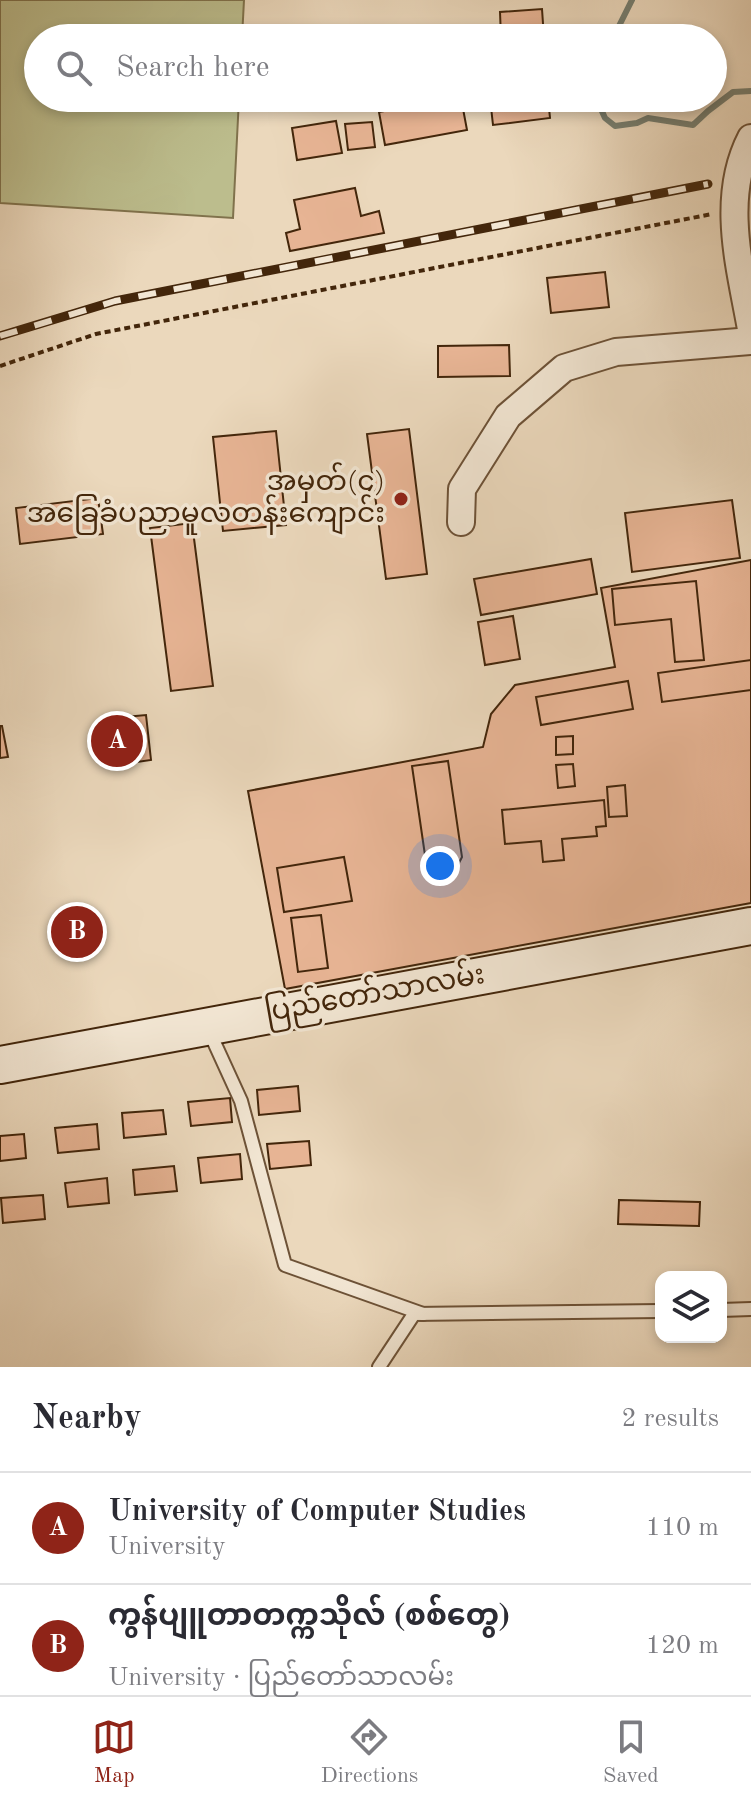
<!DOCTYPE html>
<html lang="en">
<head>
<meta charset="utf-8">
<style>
  body { margin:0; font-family:"Old Standard TT","Noto Sans Myanmar",serif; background:#f7f7f7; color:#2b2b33 }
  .controls { position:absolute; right:24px; bottom:24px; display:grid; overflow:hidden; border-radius:16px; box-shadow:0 4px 12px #0003 }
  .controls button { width:72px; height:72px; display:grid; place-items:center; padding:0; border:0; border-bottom:2px solid #e1e1e2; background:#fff; color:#2b2b33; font:40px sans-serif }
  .you { position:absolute; left:440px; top:866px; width:28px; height:28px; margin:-20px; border:6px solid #fff; border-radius:50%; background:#1a73e8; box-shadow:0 0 0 12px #1a73e833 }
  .badge { display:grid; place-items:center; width:52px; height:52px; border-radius:50%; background:#8f2418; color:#fff; font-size:26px; font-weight:700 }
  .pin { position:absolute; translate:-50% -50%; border:4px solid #fff; box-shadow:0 2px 8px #0006 }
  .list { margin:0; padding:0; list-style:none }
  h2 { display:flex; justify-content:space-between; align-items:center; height:104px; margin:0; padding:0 32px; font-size:34px }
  h2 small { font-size:26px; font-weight:400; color:#7c7c81 }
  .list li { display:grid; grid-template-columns:52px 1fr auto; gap:24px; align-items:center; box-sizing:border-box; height:112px; padding:0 32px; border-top:2px solid #e1e1e2 }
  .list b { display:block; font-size:30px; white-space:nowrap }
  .list p { margin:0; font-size:26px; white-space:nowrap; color:#7c7c81 }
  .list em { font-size:26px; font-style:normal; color:#7c7c81 }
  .icon { flex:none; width:44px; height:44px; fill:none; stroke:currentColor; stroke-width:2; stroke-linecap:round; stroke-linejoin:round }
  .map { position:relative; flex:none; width:751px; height:1367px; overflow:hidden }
  .search { position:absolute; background:#fff; box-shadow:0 4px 12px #0003; left:24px; right:24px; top:24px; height:88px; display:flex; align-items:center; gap:20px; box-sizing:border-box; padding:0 28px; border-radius:44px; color:#7c7c81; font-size:30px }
  .sheet { height:328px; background:#fff }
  nav { display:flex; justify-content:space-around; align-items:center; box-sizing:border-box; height:112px; border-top:2px solid #e1e1e2; background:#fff; font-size:22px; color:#7c7c81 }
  nav a { display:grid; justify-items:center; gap:4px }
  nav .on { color:#8f2418 }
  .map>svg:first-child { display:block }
  .pitch { fill:#bcbd8d; stroke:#80724c; stroke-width:2 }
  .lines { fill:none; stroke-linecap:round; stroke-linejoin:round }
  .stream { stroke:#767e70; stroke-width:6 }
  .building { fill:#e7b494; stroke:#43260b; stroke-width:2 }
  .lane-casing { stroke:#6d5237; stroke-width:16 }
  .street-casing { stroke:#6d5237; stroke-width:30 }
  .secondary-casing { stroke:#43260b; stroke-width:40 }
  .path { stroke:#43260b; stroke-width:4; stroke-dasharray:6 4; stroke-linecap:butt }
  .lane { stroke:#f2e6d3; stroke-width:12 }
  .street { stroke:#f2e6d3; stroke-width:26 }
  .secondary { stroke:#f2e6d3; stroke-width:36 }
  .rail-casing { stroke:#43260b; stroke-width:9 }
  .rail { stroke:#f2e6d3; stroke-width:6; stroke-dasharray:18; stroke-linecap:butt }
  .poi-dot { fill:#8f2418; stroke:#f2e6d3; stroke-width:3 }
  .labels { text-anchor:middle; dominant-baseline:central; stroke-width:7; stroke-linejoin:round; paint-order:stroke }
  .poi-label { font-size:28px; fill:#43260b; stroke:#f2e6d3; text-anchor:end }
  .street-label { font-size:28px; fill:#43260b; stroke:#f2e6d3 }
</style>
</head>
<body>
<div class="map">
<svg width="751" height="1367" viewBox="0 0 751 1367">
  <rect width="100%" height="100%" fill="#ebd8bc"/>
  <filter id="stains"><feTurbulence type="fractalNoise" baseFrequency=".0025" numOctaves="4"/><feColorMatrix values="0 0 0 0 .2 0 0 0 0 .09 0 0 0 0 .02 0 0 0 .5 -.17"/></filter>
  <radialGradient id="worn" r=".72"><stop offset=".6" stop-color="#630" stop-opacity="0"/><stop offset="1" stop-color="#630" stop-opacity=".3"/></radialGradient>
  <path class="pitch" d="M0,0H244L242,38H38V98H239L233,218L0,203Z"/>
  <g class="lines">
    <g class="stream">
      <path d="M613,38L632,0"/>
      <path d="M596,98L605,118L615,126L637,123L648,118L693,125L708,111L733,92L751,91"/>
    </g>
  </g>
  <g class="building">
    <path d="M542,9L544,38H501L500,12Z"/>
    <path d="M455,98H461L467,130L385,145L379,112Z"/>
    <path d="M490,98H548L550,118L493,125Z"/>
    <path d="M336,121L342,153L297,160L292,128Z"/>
    <path d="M372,122L375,147L348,150L345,124Z"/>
    <path d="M355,188L361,216L379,211L384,233L290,251L286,233L300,229L294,200Z"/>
    <path d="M605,272L609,307L551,313L547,278Z"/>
    <path d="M509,345L510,376L438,377V346Z"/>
    <path d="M409,429L427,574L386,579L367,434Z"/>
    <path d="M276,431L286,525L223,531L213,437Z"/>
    <path d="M98,498L103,534L20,544L16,508Z"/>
    <path d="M732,500L740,558L632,572L625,513Z"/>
    <path d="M192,523L213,686L171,691L150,528Z"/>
    <path d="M591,559L597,594L481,615L474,579Z"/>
    <path d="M751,560V903L285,989L248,791L483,747L491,714L515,685L615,667L601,588Z"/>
    <path d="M696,581L704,660L675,662L671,619L615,625L612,589Z"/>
    <path d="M513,616L520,659L485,665L478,622Z"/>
    <path d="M751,660V690L662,702L658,673Z"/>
    <path d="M628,681L633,709L541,725L536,697Z"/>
    <path d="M146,715L151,760L130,763L125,717Z"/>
    <path d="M0,726H2L8,757L0,758Z"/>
    <path d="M573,736V754L556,755V737Z"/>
    <path d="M448,761L462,857L458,865H451V877H441L440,866H429L426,862L412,766Z"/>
    <path d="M573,764L575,786L558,788L556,765Z"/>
    <path d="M625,785L627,816L609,817L607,787Z"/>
    <path d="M604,800L606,826L596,827L597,836L562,839L564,860L543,862L541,841L505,844L502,810Z"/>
    <path d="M344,857L352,901L284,912L277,868Z"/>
    <path d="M321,915L328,968L298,972L291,918Z"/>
    <path d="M298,1086L300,1111L259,1115L257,1090Z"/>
    <path d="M230,1098L232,1122L191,1126L188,1102Z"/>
    <path d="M163,1110L166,1134L124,1138L122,1113Z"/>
    <path d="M97,1124L99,1149L58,1153L55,1128Z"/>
    <path d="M24,1134L26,1158L0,1161V1136Z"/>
    <path d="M309,1141L311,1165L270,1169L267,1144Z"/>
    <path d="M240,1154L242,1179L201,1183L198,1158Z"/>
    <path d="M174,1166L177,1191L135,1195L133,1170Z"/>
    <path d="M107,1178L109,1203L68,1207L65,1183Z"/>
    <path d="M43,1195L45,1219L3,1223L1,1198Z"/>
    <path d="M619,1200L700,1202L699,1226L618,1224Z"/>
  </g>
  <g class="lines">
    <g class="lane-casing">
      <g id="lane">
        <path d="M209,1031L241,1101L285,1265L423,1314"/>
        <path d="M721,1310L751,1309"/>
        <path d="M379,1367L414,1314L661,1311"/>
      </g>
    </g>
    <g class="street-casing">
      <g id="street">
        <path d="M751,138C720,198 740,267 751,329"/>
        <path d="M461,522L462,489L508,416L564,368L616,352L751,341"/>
      </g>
    </g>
    <g class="secondary-casing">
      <path id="secondary" d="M0,1065L751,926"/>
    </g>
    <path class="path" d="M0,366L96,334L712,214"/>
    <use href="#lane" class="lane"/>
    <use href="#street" class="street"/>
    <use href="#secondary" class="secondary"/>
    <g class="rail-casing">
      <path id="rail" d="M0,336L115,301L708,184"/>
    </g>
    <use href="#rail" class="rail"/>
  </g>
  <circle class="poi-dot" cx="401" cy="499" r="8"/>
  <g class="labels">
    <g class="poi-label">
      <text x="385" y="483">အမှတ်(၄)<tspan x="385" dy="32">အခြေခံပညာမူလတန်းကျောင်း</tspan></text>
    </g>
    <g class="street-label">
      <text transform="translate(375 995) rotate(-10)">ပြည်တော်သာလမ်း</text>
    </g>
  </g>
  <rect width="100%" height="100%" filter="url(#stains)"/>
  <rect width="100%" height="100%" fill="url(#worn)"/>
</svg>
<div class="controls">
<button><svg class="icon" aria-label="layers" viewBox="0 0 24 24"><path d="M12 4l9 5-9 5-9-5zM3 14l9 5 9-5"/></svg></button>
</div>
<div class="you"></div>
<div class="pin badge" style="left:117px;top:741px">A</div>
<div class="pin badge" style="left:77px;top:932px">B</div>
<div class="search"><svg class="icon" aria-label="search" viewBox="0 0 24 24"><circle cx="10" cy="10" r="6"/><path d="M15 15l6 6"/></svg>Search here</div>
</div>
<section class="sheet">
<h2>Nearby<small>2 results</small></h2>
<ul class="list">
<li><span class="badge">A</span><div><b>University of Computer Studies</b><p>University</p></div><em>110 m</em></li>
<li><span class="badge">B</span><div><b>ကွန်ပျူတာတက္ကသိုလ် (စစ်တွေ)</b><p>University · ပြည်တော်သာလမ်း</p></div><em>120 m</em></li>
</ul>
</section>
<nav>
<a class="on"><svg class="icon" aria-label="map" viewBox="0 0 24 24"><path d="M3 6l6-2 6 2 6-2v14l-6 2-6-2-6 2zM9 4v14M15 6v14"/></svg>Map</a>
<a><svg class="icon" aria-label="directions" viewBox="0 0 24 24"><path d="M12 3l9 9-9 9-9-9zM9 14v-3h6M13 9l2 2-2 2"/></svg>Directions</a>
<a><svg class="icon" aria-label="saved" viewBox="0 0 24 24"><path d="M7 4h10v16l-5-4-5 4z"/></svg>Saved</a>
</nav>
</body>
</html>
